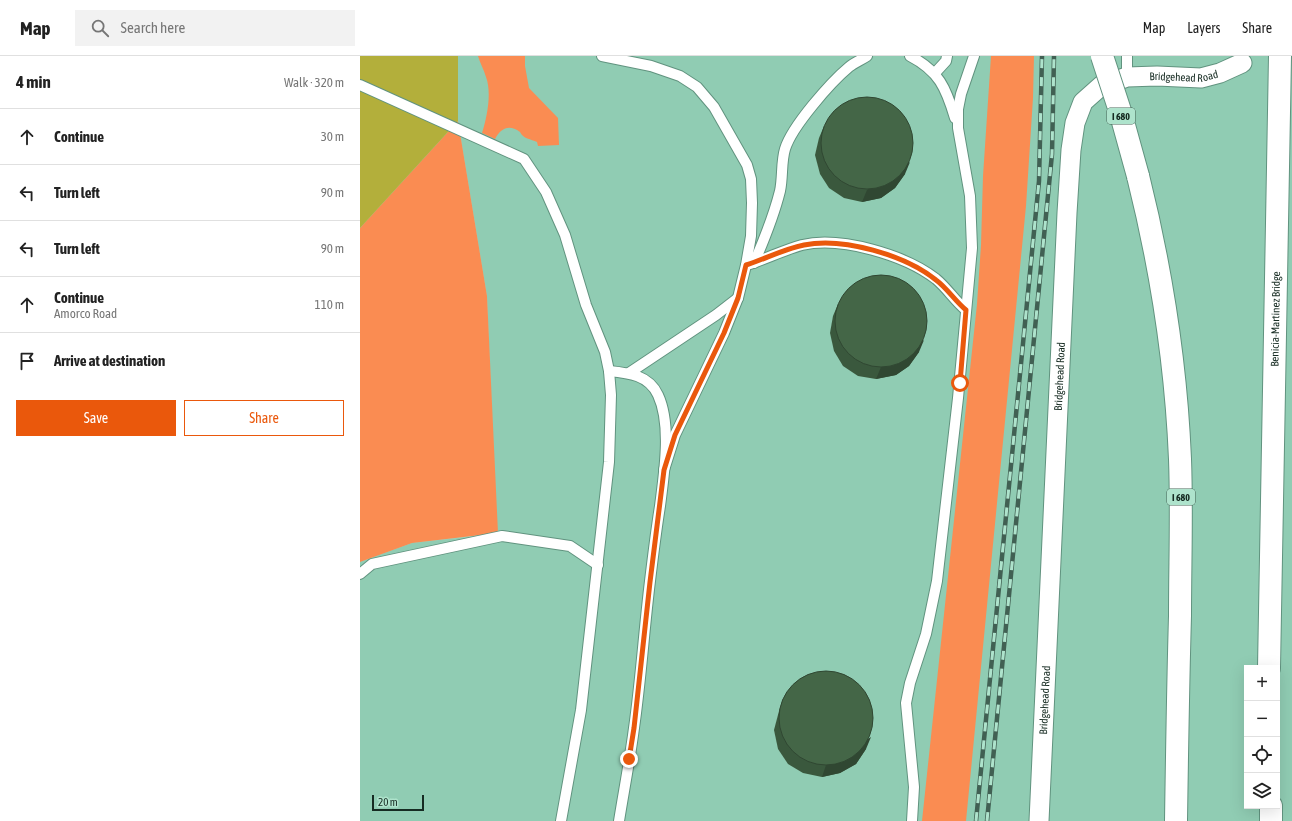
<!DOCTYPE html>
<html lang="en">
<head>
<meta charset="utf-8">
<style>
  body { margin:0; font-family:"Asap Condensed",sans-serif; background:#f2f2f2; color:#222 }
  .controls { position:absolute; right:12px; bottom:12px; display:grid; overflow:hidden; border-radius:0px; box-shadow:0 4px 16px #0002 }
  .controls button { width:36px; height:36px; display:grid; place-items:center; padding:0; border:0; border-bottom:1px solid #e0e0e0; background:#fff; color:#222; font:20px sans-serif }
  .scale { position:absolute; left:12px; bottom:10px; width:52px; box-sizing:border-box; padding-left:4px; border:2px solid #162b22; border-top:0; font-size:11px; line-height:14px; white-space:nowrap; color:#162b22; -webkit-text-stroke:3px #aee3cc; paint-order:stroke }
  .stop { position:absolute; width:12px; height:12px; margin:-9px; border:3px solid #ea580c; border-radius:50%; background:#fff }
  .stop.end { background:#ea580c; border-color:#fff; box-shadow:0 1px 4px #0008 }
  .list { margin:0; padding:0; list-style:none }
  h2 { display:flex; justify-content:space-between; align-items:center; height:52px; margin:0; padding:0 16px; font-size:17px }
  h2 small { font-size:13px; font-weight:400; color:#767676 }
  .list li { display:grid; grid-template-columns:26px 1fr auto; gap:12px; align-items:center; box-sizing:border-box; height:56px; padding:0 16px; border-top:1px solid #e0e0e0 }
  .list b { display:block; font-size:15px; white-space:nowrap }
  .list p { margin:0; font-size:13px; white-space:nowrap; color:#767676 }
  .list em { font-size:13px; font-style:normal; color:#767676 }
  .actions { display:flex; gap:8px; padding:12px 16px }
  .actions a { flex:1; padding:9px 0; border:1px solid #ea580c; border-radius:0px; text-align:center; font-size:14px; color:#ea580c }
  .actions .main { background:#ea580c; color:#fff }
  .icon { flex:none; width:22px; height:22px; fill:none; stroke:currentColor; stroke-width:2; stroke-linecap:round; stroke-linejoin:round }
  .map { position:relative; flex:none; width:932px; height:765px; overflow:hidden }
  header { display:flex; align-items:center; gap:24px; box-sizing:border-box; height:56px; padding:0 20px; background:#fff; border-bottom:1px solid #e0e0e0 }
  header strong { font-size:19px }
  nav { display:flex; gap:22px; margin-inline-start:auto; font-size:14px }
  .search { width:280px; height:36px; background:#f2f2f2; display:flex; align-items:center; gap:10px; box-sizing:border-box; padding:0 14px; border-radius:0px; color:#767676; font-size:15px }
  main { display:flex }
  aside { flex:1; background:#fff }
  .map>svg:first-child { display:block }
  .built { fill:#90ccb3; fill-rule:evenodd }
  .green { fill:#fa8c52 }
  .water { fill:#b3af3b }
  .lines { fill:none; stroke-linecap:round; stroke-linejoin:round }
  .lane-casing { stroke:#61937f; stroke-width:12 }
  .street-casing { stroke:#61937f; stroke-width:21 }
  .highway-casing { stroke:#61937f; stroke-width:24 }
  .lane { stroke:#fff; stroke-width:10 }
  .street { stroke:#fff; stroke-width:19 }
  .highway { stroke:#fff; stroke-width:22 }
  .rail-casing { stroke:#416053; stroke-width:4.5 }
  .rail { stroke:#aee3cc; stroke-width:3; stroke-dasharray:9; stroke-linecap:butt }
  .highway-bridge-casing { stroke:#61937f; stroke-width:24; stroke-linecap:butt }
  .highway-bridge { stroke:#fff; stroke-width:22 }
  .wall { fill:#3a583d }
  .shaded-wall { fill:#304732 }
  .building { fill:#446647; stroke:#304732 }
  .route { stroke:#ea580c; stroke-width:5 }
  .labels { text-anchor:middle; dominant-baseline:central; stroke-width:4; stroke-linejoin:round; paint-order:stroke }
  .shield { fill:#aee3cc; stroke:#446255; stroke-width:1 }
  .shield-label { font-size:10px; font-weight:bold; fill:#162b22 }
  .street-label { font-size:11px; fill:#162b22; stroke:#aee3cc }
</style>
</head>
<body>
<header>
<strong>Map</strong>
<div class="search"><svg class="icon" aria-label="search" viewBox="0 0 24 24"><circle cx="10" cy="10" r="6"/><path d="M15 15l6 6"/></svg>Search here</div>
<nav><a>Map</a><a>Layers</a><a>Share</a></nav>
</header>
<main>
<aside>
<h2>4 min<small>Walk · 320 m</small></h2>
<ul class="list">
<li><svg class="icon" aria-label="ahead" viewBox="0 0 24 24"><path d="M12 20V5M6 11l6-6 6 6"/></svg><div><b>Continue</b></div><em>30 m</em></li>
<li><svg class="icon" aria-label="left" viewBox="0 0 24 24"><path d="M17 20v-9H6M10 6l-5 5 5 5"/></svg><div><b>Turn left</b></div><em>90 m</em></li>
<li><svg class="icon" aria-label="left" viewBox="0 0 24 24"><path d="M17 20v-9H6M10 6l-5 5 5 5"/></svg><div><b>Turn left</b></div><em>90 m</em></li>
<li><svg class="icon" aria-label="ahead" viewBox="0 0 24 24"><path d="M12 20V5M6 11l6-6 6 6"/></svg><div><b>Continue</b><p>Amorco Road</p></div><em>110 m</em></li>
<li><svg class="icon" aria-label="arrive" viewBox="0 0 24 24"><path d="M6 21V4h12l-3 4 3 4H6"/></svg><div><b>Arrive at destination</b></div></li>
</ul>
<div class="actions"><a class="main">Save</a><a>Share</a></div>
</aside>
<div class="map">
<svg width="932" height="765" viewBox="0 0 932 765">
  <rect width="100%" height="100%" fill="#a2d6c0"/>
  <path class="built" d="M98,0H932V765H0V506L52,487L137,478L127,240L98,65ZM887,612H917V750H887Z"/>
  <g class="green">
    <path d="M118,0H165V10L169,32L198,62L199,89L178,90L177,86C171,83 163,83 160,76C149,68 141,72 135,83L122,77C127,61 132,37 126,21C124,14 120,7 118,0Z"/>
    <path d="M631,0H674L673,42L666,150L606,765H562L617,248L621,189L623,120Z"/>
    <path d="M98,65L127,240L138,477L52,487L0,506V172Z"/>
  </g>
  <path class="water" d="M0,0H98V65L0,172Z"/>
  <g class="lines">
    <g class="lane-casing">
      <g id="lane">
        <path d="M242,0L291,10L320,20L337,31L354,51L387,109L391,123L392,147L391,180L386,209L378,242L364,277L315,379L304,414"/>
        <path d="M550,0C579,15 586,32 595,62"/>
        <path d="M767,0V21"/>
        <path d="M575,17L586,5L587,0"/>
        <path d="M0,29L164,103L186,136L205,179L226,249L245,296L249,315L251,339L249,406L221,654L201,765"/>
        <path d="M394,207C404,184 414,159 420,135C423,121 421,106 425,93C432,70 471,26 489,11C494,7 501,4 507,0"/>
        <path d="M390,208C408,202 424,194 442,189C481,180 545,199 576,223C587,232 595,245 606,254"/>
        <path d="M249,315C269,317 289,319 298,339C312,369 304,418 300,450C296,475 293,500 290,525C284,574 281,623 274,672C270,703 264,734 259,765"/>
        <path d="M269,317L356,259L378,242"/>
        <path d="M0,518L12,508L142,480L210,490L238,509"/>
        <path d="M552,765L554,731L546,647L550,627L566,578L577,525L598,342L612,192L610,140L598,72V53L601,38L614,0"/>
      </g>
    </g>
    <g class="street-casing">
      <g id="street">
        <path id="s1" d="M679,765L707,157L711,94L715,67L723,46L741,30L767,21L797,20L841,22L860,17L882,7"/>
      </g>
    </g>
    <g class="highway-casing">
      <g id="highway">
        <path d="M778,120C801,212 816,308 820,403C822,455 820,507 820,560C818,628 817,697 816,765"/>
        <path id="s2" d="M909,612L920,0"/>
        <path d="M911,750V765"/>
      </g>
    </g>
    <use href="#lane" class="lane"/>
    <use href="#street" class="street"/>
    <use href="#highway" class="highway"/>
    <g class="rail-casing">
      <g id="rail">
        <path d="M616,765L679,125L682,0"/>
        <path d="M627,765L692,98L694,0"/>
      </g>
    </g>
    <use href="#rail" class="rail"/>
    <g class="highway-bridge-casing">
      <path id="highway-bridge" d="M742,0L760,55L778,120"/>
    </g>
    <use href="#highway-bridge" class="highway-bridge"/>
  </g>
  <g class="wall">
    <path d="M464,70L545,118L535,132L521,142L502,146L484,142L469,132L460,118L455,99L459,82Z"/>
    <path d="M478,248L559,296L549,310L536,319L516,323L498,320L483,310L474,295L470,277L473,260Z"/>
    <path d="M423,643L506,693L496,708L480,717L462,721L443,717L428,708L418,693L414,674L419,655Z"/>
  </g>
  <g class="shaded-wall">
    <path d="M550,106L545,118L535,132L521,142L502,146L507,134Z"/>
    <path d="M564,284L559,296L549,310L536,319L516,323L521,311Z"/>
    <path d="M511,681L506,693L496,708L480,717L462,721L466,709Z"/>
  </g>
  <g class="building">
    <circle cx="507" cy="87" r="46"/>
    <circle cx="521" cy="265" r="46"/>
    <circle cx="466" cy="662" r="47"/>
  </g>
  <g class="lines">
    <path class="route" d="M269,703L274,672L290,526L304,414L315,379L364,277L378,242L386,209C405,203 424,193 444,189C483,181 545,199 576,224C587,232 595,245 606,254L600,327"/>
  </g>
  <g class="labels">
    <g class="shield">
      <rect x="747" y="52" width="28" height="16" rx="3"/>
      <rect x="807" y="433" width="28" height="16" rx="3"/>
    </g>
    <g class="shield-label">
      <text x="761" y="60">I 680</text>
      <text x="821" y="441">I 680</text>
    </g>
    <g class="street-label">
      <text stroke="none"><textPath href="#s1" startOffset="830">Bridgehead Road</textPath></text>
      <text stroke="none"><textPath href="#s2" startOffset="349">Benicia-Martinez Bridge</textPath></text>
      <text stroke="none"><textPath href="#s1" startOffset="445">Bridgehead Road</textPath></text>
      <text stroke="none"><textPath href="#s1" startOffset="121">Bridgehead Road</textPath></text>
    </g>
  </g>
</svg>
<div class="controls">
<button>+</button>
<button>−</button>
<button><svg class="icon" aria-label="locate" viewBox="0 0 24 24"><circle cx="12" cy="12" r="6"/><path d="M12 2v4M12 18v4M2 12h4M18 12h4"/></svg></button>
<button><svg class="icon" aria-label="layers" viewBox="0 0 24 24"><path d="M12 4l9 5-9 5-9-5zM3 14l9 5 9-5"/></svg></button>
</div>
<div class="scale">20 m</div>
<div class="stop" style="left:600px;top:327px"></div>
<div class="stop end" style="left:269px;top:703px"></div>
</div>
</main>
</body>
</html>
